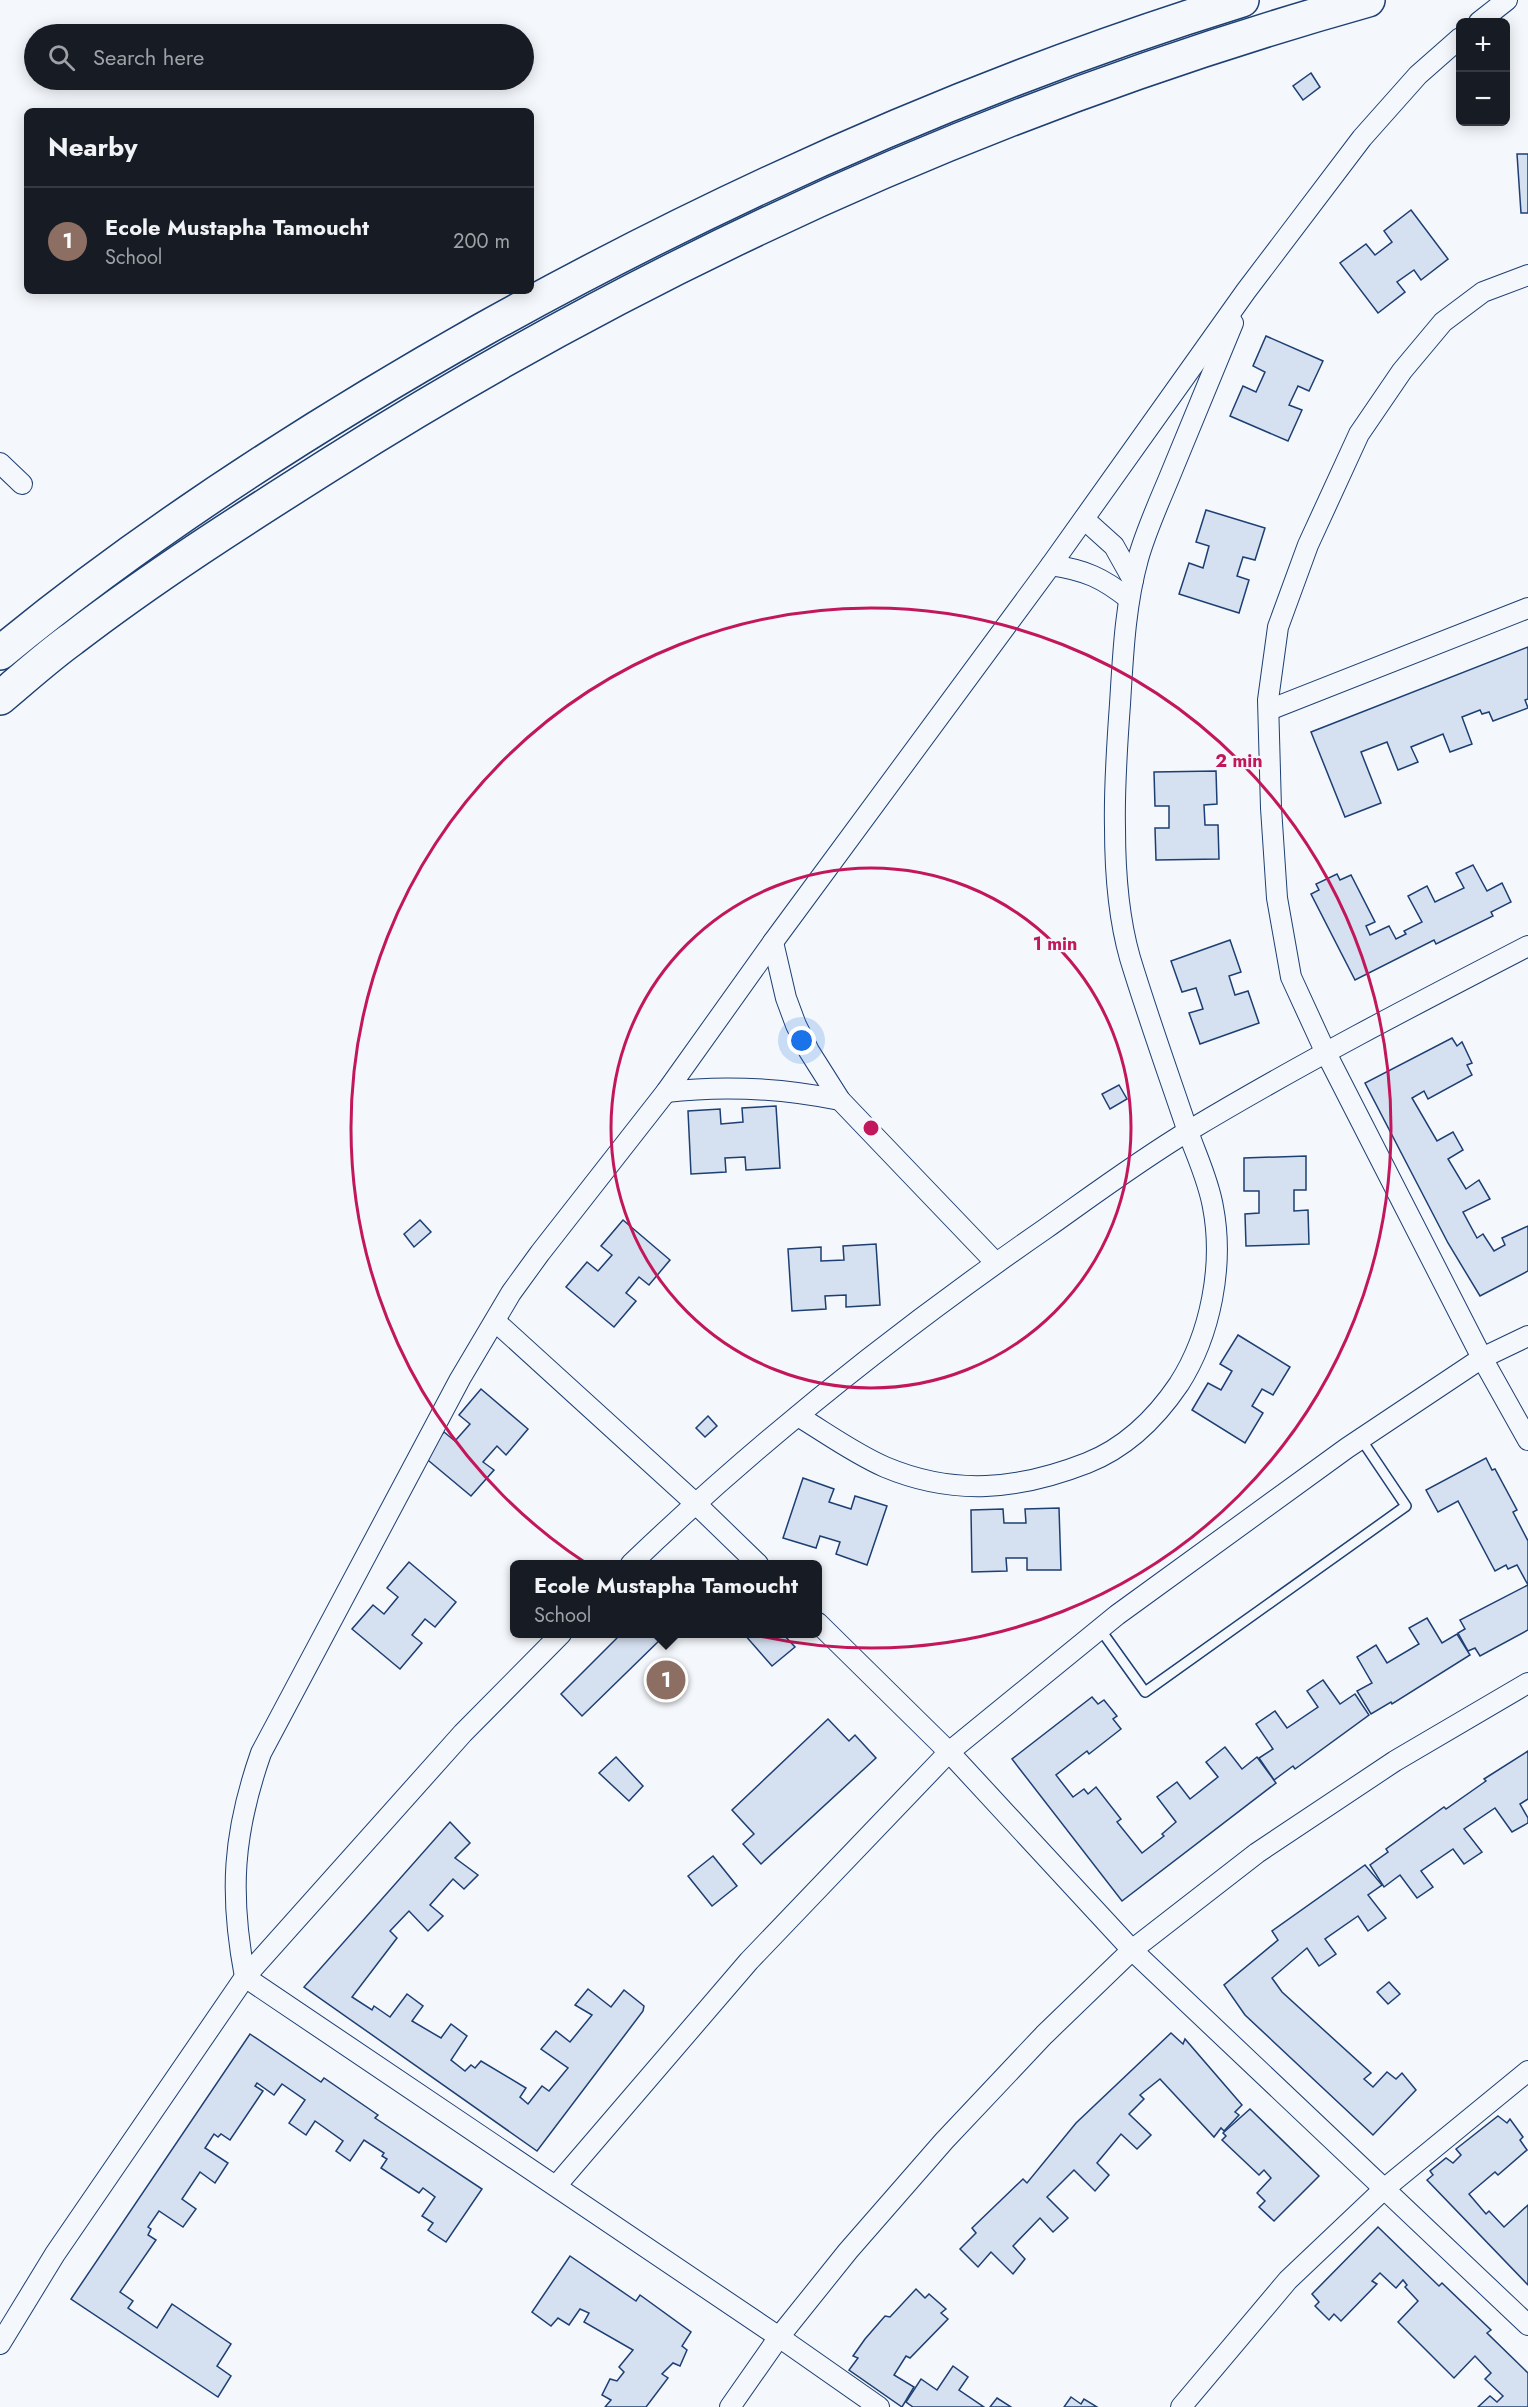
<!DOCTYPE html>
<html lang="en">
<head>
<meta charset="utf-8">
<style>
  body { margin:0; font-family:Jost,sans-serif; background:#242831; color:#f1f3f6 }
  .controls { position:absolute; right:18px; top:18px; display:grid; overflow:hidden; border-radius:9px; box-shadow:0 3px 15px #0003 }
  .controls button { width:54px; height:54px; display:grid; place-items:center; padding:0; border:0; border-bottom:2px solid #363941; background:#171b24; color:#f1f3f6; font:30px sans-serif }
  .you { position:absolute; left:802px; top:1041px; width:21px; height:21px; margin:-15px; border:4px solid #fff; border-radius:50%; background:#1a73e8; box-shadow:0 0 0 9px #1a73e833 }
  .badge { display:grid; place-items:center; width:39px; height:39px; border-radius:50%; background:#c62828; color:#fff; font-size:20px; font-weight:700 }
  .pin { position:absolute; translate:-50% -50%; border:3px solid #fff; box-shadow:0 2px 6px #0006 }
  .popup { position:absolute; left:510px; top:1560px; width:312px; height:78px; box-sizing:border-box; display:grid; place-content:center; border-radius:9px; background:#171b24; filter:drop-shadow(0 2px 4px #0005); font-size:20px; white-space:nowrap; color:#9ea1a6 }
  .popup b { font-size:22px; color:#f1f3f6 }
  .popup::after { content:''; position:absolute; left:50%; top:100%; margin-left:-12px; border:12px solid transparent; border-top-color:#171b24 }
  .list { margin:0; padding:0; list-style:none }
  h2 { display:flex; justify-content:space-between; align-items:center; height:78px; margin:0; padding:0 24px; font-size:26px }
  h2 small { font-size:20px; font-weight:400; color:#9ea1a6 }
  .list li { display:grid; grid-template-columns:39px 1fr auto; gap:18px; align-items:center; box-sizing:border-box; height:108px; padding:0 24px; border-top:2px solid #363941 }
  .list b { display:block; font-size:22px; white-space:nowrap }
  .list p { margin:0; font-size:20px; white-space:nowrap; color:#9ea1a6 }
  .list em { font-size:20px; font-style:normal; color:#9ea1a6 }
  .icon { flex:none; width:33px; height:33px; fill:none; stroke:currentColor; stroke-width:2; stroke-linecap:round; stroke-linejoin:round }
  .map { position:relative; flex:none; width:1528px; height:2407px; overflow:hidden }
  .search { position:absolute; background:#171b24; box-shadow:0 3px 15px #0003; left:24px; top:24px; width:510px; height:66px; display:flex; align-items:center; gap:15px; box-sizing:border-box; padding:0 21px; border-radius:33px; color:#9ea1a6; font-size:22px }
  .panel { position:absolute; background:#171b24; box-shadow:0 3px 15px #0003; left:24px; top:108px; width:510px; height:186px; border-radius:9px }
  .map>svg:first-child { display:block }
  .building { fill:#d5e0f0; stroke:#1d3f73; stroke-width:1.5 }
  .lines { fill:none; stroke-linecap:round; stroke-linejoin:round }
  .lane-casing { stroke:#1d3f73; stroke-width:12 }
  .street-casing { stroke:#1d3f73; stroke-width:22 }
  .highway-casing { stroke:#1d3f73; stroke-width:36 }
  .lane { stroke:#f4f7fb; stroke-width:9 }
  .street { stroke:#f4f7fb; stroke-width:20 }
  .highway { stroke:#f4f7fb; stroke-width:33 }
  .ring { fill:none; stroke:#c2185b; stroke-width:3 }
  .centre { fill:#c2185b; stroke:#f4f7fb; stroke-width:3 }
  .ring-label { font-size:18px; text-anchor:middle; font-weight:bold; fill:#c2185b; stroke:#f4f7fb; stroke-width:4.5; stroke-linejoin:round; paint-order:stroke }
</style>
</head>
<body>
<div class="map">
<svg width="1528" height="2407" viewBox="0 0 1528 2407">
  <rect width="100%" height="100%" fill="#f4f7fb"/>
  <g class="building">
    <path d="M1311,73L1320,87L1303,100L1293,86Z"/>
    <path d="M1517,154H1528V213H1521Z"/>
    <path d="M1411,210L1448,259L1421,280L1414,270L1397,282L1405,292L1378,313L1340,263L1366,244L1375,255L1392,242L1384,231Z"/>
    <path d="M1266,336L1323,361L1309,391L1298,386L1289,405L1302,410L1288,441L1230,416L1243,386L1256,392L1265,372L1253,366Z"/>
    <path d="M1206,510L1265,528L1255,560L1243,557L1237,576L1249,580L1239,613L1179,594L1189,563L1203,568L1209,546L1196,542Z"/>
    <path d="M1528,647V699L1525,700L1528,708L1493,721L1489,712L1482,714L1480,710L1462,717L1472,744L1450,752L1443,734L1411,747L1418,762L1398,770L1387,742L1361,752L1381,803L1345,817L1311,732Z"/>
    <path d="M1216,771L1217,804L1204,805L1205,825H1218L1219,859L1156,860L1155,828H1169V806H1155L1154,772Z"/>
    <path d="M1473,865L1487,891L1502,883L1511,902L1491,912L1493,916L1436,944L1434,940L1355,980L1311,894L1319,890L1316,884L1337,874L1340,880L1351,875L1375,922L1366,926L1370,935L1389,926L1396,939L1406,934L1404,931L1422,922L1408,896L1427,886L1435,902L1464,888L1456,873Z"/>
    <path d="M1230,940L1241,972L1229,976L1235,995L1248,991L1259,1023L1200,1044L1189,1013L1203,1009L1196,988L1182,992L1171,961Z"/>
    <path d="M1452,1038L1457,1046L1462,1042L1472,1063L1467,1065L1472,1075L1428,1099L1424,1091L1412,1098L1437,1141L1453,1132L1463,1150L1448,1159L1466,1189L1479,1180L1490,1199L1463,1212L1477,1238L1483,1234L1494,1251L1505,1245L1502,1238L1528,1226V1271L1480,1296L1448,1243L1365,1083Z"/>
    <path d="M1119,1085L1127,1099L1110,1109L1102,1094Z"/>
    <path d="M776,1106L780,1168L746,1170L745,1157L725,1158L726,1172L691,1174L688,1111L720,1109L721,1124L743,1122L742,1108Z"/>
    <path d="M1306,1156V1190H1294V1211L1308,1210L1309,1244L1246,1246L1245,1214L1259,1213V1191H1244V1158Z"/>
    <path d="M420,1220L431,1232L414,1247L404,1234Z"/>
    <path d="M623,1220L670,1260L649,1285L639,1277L626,1293L636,1301L614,1327L566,1287L587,1262L598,1271L612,1255L601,1246Z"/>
    <path d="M876,1244L880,1305L846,1307V1295L825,1296L826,1309L792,1311L788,1249L821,1247V1261L844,1260L843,1246Z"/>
    <path d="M1238,1335L1290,1367L1273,1395L1262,1389L1252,1406L1263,1413L1245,1443L1192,1410L1208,1383L1221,1390L1232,1371L1220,1364Z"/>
    <path d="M481,1389L528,1429L506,1455L497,1446L483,1462L494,1470L471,1496L423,1456L444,1432L455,1441L470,1424L459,1415Z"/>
    <path d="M708,1416L717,1426L705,1437L696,1428Z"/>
    <path d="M1486,1458L1492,1470L1495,1469L1517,1510L1513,1512L1528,1541V1630L1480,1656L1475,1648L1468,1651L1458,1633L1465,1629L1460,1620L1528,1585L1517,1565L1508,1569L1506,1565L1495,1571L1458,1501L1438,1512L1426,1490Z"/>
    <path d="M803,1478L834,1489L829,1502L851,1509L855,1496L887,1506L867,1565L836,1554L840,1542L820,1536L816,1548L783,1538Z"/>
    <path d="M1059,1508L1061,1570H1027V1558H1006L1007,1571L972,1572L971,1510L1003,1509L1004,1523H1026L1025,1509Z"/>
    <path d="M409,1562L456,1602L435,1627L425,1619L412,1635L422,1643L400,1669L352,1629L373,1605L384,1614L398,1597L387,1588Z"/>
    <path d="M1427,1618L1442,1643L1457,1634L1470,1655L1392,1704L1391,1702L1371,1714L1357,1691L1372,1683L1357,1657L1376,1645L1387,1663L1419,1644L1409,1628Z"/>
    <path d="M621,1634H666L582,1716L561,1694Z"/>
    <path d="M744,1634H783L795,1647L772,1666Z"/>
    <path d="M1323,1680L1340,1704L1355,1694L1369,1715L1295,1769L1293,1766L1274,1780L1259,1758L1273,1749L1256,1724L1275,1711L1287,1728L1318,1707L1307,1691Z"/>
    <path d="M1092,1697L1098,1704L1104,1700L1117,1716L1113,1719L1121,1729L1089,1754L1087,1751L1056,1775L1073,1797L1084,1789L1088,1794L1096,1787L1121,1819L1117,1822L1142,1853L1164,1836L1162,1834L1176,1822L1157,1797L1177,1782L1190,1799L1218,1777L1206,1762L1225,1747L1242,1769L1257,1757L1276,1783L1122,1901L1012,1759Z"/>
    <path d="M828,1719L849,1741L855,1735L876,1758L761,1864L743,1844L754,1834L732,1810Z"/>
    <path d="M1528,1751V1799L1520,1804L1528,1818V1823L1512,1832L1495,1808L1464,1829L1482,1852L1464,1864L1453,1849L1421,1871L1433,1887L1417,1898L1400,1875L1384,1887L1370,1865L1388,1852L1386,1849L1444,1807L1446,1809L1486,1781L1484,1779Z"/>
    <path d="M616,1757L643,1786L629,1801L599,1773Z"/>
    <path d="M450,1822L470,1843L455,1858L478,1875L464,1889L453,1879L430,1905L443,1916L428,1931L409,1911L390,1931L397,1938L352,1997L372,2010L374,2006L390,2017L407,1994L423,2006L412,2021L441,2038L451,2024L467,2036L451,2060L465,2071L471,2065L475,2068L481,2061L526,2088L520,2097L528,2104L542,2086L549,2091L568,2068L541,2049L556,2031L570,2042L592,2015L575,2005L588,1989L611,2007L624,1990L644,2006L643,2011L537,2151L304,1987Z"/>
    <path d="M713,1856L737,1886L712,1906L688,1876Z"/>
    <path d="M1365,1865L1382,1885L1368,1895L1386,1918L1368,1931L1358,1916L1325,1939L1336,1954L1319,1966L1307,1948L1272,1978L1282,1992L1371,2073L1364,2079L1373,2087L1387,2072L1396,2079L1402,2073L1416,2090L1373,2135L1245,2015L1224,1985L1278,1940L1272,1931Z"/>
    <path d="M1389,1982L1400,1994L1388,2004L1377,1992Z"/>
    <path d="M1171,2033L1183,2044L1185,2039L1242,2105L1235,2112L1239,2115L1224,2131L1221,2128L1214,2137L1160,2079L1140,2095L1144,2099L1129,2114L1151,2135L1137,2149L1121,2134L1097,2163L1109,2175L1095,2191L1074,2170L1047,2197L1068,2218L1053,2232L1040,2218L1013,2246L1025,2259L1013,2274L991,2252L978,2267L960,2249L976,2233L972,2228L1023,2179L1027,2183L1076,2123Z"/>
    <path d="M250,2034L321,2082L324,2078L378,2115L375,2118L482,2189L446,2242L428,2230L433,2223L422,2216L435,2197L423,2188L419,2193L381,2168L387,2159L382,2156L384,2153L364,2140L350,2161L336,2151L343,2141L315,2121L306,2135L289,2123L305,2100L282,2084L274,2095L257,2083L255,2086L263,2091L230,2140L221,2134L218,2137L214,2134L205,2148L228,2163L215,2183L200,2172L182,2199L196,2209L183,2227L159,2211L148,2227L151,2229L148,2235L156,2240L120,2292L133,2301L128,2308L157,2328L172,2304L231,2344L217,2366L231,2376L218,2397L71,2299Z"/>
    <path d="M1250,2109L1319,2176L1274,2221L1259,2207L1265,2201L1257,2193L1271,2178L1264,2170L1259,2175L1222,2140L1226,2136L1223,2133Z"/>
    <path d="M1498,2116L1507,2123L1510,2119L1523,2137L1520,2140L1527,2150L1498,2175L1495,2172L1469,2194L1486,2214L1489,2211L1504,2227L1528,2205V2285L1427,2180L1433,2175L1430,2171L1446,2158L1453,2163L1461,2155L1456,2149Z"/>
    <path d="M1378,2227L1439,2286L1442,2283L1491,2330L1487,2333L1528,2373V2407H1478L1490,2396L1497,2402L1503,2396L1485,2379L1491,2373L1475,2356L1454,2378L1398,2322L1418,2301L1405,2287L1407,2285L1403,2280L1396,2288L1380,2273L1372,2281L1377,2284L1341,2321L1334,2314L1329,2320L1315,2306L1319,2302L1312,2294Z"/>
    <path d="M570,2256L636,2301L640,2295L691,2332L682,2346L687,2350L680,2366L673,2363L662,2374L668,2378L646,2407H605L611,2400L602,2395L610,2379L617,2381L624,2372L619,2367L633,2350L584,2322L589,2313L580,2309L569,2325L558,2318L551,2326L532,2312Z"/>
    <path d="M916,2289L925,2298L929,2294L946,2309L941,2313L948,2319L910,2358L906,2356L894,2375L914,2387L902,2407L849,2370L858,2358L853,2356L865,2339L885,2316L890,2317Z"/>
    <path d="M953,2366L968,2377L959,2390L984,2407H913L906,2402L921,2379L937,2390Z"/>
    <path d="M1071,2397L1081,2404L1084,2399L1097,2407H1064Z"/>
    <path d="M997,2398L1011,2407H990Z"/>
  </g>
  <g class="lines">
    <g class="lane-casing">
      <path id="lane" d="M1100,1629L1145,1692L1406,1506L1361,1439"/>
    </g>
    <g class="street-casing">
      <g id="street">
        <path d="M1479,22L1507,0"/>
        <path d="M1528,275L1483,292L1443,322L1402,371L1359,434L1308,545L1278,627L1268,700L1271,808L1277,898L1291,977L1325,1051L1482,1358L1528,1440"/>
        <path d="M0,463L22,484"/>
        <path d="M1084,519L1114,546L1133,580"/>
        <path d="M1051,565C1085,570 1103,578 1129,599"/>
        <path d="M1269,710L1528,608"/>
        <path d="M773,942L786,998L796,1025L809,1051L840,1100L996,1263"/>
        <path d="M666,1092C725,1085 781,1088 840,1100"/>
        <path d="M495,1321L695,1503L758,1564"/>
        <path d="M798,1416C826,1433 855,1454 885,1467C954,1496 1018,1490 1087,1463C1125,1448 1156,1418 1179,1384C1211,1334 1224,1265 1213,1207C1208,1178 1195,1153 1186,1126C1167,1070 1147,1014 1130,958C1118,916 1115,871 1115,828C1114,787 1117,745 1120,704C1123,656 1125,606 1138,559C1147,527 1162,496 1174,466C1194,418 1214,370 1233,323"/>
        <path d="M631,1564C759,1441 899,1330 1045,1229C1093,1195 1140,1160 1190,1130C1300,1064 1414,1005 1528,946"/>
        <path d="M818,1623L949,1752L1132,1950L1528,2325"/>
        <path d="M556,2186L749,1961L949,1752L1117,1615L1347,1448L1482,1358L1528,1336"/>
        <path d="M0,2344L55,2254L245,1977L463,1733L561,1634"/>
        <path d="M730,2407L779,2337L848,2251L944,2141L1044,2035L1132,1950L1257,1853L1395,1761L1528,1683"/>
        <path d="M879,2407L779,2337L245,1977C229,1893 233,1833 261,1753L460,1379L511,1293L540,1253L666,1092L773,942L1051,565L1246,291L1362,138L1418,75L1460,38"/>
        <path d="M1181,2407L1288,2280L1384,2189L1528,2071"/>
      </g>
    </g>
    <g class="highway-casing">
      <g id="highway">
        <path d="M0,653C149,530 314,425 482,330C724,195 977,82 1242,0"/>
        <path d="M0,698C24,678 47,657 72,639C154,576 242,520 329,465C651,261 1001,103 1368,0"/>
      </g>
    </g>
    <use href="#lane" class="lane"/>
    <use href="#street" class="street"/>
    <use href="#highway" class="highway"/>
  </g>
  <g class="ring">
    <circle cx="871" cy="1128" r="260"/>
    <circle cx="871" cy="1128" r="520"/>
  </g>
  <circle cx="871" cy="1128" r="9" class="centre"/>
  <g class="ring-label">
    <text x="1239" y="767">2 min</text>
    <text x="1055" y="950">1 min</text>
  </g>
</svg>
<div class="controls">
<button>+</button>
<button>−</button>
</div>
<div class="you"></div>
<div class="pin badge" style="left:666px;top:1680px;background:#8d6e63">1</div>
<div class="popup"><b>Ecole Mustapha Tamoucht</b>School</div>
<div class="search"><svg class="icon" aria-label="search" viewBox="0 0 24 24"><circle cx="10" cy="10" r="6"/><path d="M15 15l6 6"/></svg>Search here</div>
<section class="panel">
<h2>Nearby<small></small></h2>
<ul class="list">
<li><span class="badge" style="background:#8d6e63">1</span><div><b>Ecole Mustapha Tamoucht</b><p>School</p></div><em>200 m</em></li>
</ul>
</section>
</div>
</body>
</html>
